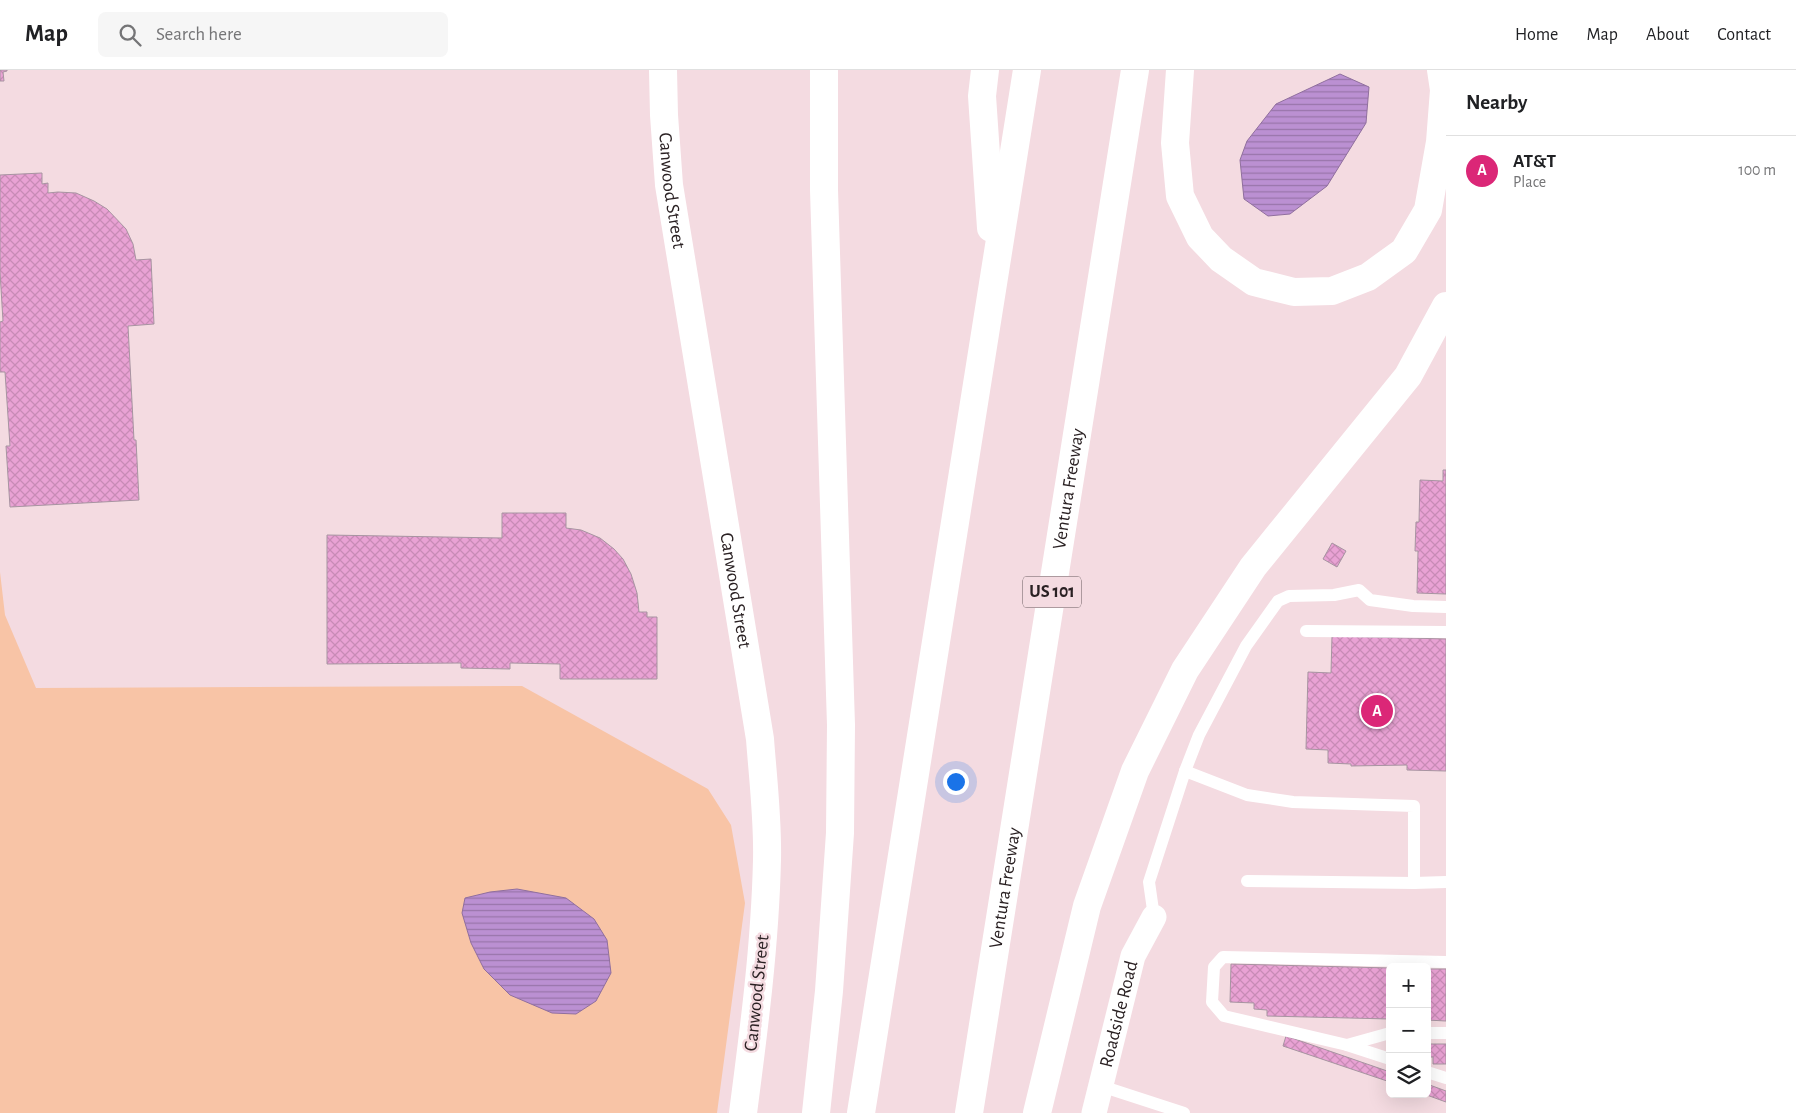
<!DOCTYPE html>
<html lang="en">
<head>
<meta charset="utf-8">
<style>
  body { margin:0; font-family:"Alegreya Sans",sans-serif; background:#f6f6f6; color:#202124 }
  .controls { position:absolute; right:15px; bottom:15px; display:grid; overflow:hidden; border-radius:8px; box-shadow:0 5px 20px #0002 }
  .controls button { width:45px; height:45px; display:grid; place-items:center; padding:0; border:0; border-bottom:1px solid #e0e0e0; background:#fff; color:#202124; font:25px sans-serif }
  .you { position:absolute; left:955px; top:711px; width:18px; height:18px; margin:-12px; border:4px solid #fff; border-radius:50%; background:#1a73e8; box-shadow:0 0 0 8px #1a73e833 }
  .badge { display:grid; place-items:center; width:32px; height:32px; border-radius:50%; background:#db2777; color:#fff; font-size:16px; font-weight:700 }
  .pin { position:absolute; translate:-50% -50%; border:2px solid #fff; box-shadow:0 1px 5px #0006 }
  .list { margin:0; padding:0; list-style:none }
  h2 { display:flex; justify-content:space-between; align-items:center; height:65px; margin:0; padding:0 20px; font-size:21px }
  h2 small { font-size:16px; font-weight:400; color:#757577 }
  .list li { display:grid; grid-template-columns:32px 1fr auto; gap:15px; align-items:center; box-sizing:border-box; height:70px; padding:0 20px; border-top:1px solid #e0e0e0 }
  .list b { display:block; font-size:19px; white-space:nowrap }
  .list p { margin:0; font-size:16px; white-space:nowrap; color:#757577 }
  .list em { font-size:16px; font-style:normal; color:#757577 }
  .icon { flex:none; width:28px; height:28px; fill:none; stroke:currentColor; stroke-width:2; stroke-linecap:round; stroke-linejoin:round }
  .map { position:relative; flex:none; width:1446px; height:1043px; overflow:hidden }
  header { display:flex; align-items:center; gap:30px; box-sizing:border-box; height:70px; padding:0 25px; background:#fff; border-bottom:1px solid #e0e0e0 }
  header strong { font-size:24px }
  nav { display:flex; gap:28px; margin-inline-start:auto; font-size:18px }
  .search { width:350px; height:45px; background:#f6f6f6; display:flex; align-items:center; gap:12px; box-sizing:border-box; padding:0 18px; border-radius:8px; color:#757577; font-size:19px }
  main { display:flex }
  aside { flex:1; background:#fff }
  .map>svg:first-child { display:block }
  .grass { fill:#f8c4a6 }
  .water { fill:url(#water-rules); stroke:#906f9e }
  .building { fill:url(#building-cross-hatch); stroke:#a794a1 }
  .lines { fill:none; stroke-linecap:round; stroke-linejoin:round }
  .lane { stroke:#fff; stroke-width:12 }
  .street { stroke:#fff; stroke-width:25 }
  .secondary { stroke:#fff; stroke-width:28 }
  .highway { stroke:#fff; stroke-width:28 }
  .labels { text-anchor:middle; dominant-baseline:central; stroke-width:5; stroke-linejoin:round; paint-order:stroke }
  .shield { fill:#f4dbe1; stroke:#67595c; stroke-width:1 }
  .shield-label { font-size:18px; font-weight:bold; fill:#2a2123 }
  .street-label { font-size:19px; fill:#2a2123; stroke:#f4dbe1 }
</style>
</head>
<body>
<header>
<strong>Map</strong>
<div class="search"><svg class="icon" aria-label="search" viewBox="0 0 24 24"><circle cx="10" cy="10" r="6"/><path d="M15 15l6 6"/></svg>Search here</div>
<nav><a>Home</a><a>Map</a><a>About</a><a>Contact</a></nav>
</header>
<main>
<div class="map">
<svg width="1446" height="1043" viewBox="0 0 1446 1043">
  <defs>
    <pattern id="water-rules" width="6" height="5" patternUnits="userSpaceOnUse" patternTransform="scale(1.25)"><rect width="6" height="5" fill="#bb90d2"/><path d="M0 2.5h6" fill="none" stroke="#9875aa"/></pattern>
    <pattern id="building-cross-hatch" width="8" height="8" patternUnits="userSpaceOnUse" patternTransform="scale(1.25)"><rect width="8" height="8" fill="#e9a2d4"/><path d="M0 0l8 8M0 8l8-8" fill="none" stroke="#c88bb6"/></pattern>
  </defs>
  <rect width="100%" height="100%" fill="#f4dbe1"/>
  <path class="grass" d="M0,502L5,545L36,618L522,616L708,719L731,755L745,833L717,1043H0Z"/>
  <g class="water">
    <path d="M1340,4L1369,17L1366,53L1327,116L1290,144L1268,146L1244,129L1240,90L1247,71L1276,34Z"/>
    <path d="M517,819L566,828L594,849L607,870L611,903L596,931L576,944L552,943L510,925L484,899L471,873L462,843L465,828L490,822Z"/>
  </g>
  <g class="building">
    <path d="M0,0H7V1L3,2L4,11H0Z"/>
    <path d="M42,103V114L48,113V123L58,122L76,123L94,131L107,139L126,159L133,174L136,190L151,189L154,254L128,256L134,370H136L139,430L10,437L6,376H10L5,302H0V252L3,251L0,202V105Z"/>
    <path d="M1443,400H1446V524L1417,523L1418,481H1415L1416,452H1419L1420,410L1443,411Z"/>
    <path d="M502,443H566V458L581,460L600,468L614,479L623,489L631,504L637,523L639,542H647V547H657V609H560V594L510,593V599L461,598V593L327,594V465L502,468Z"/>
    <path d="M1332,473L1346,481L1337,497L1323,489Z"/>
    <path d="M1332,566L1446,569V701L1407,700V695L1351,696V694L1328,693V680L1306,679L1308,602L1331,603Z"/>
    <path d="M1231,894L1390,898V949L1267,946V940L1254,939V933L1230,932Z"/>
    <path d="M1427,899H1446V951L1427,950Z"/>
    <path d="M1286,966L1390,1002V1012L1283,976Z"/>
    <path d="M1427,974H1446V994H1433V987H1427Z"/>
    <path d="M1427,1014L1446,1021V1032L1424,1024H1427Z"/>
  </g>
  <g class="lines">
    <g class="lane">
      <path d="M1306,561L1446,562"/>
      <path d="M1185,701L1247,725L1293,732L1414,736V813L1446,812"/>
      <path d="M1247,811L1414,813"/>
      <path d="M1154,847L1149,812L1185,701L1199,665L1246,576L1278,531L1289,526L1334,525L1359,520L1370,530L1413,536L1446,537"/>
      <path d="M1427,963H1446"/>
      <path d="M1347,975L1390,963"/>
      <path d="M1390,989L1347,975L1224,946L1212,932L1214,897L1223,887L1446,892"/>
      <path d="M1427,1002L1446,1008"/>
      <path d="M1101,1016L1184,1043"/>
    </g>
    <path class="street" id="s1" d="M1094,1043L1133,886L1154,847"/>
    <path class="secondary" id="s2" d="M663,0L664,45L669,115L760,669C763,709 768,750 767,790C765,875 754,959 743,1043"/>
    <g class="highway">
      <path d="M985,0L982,26L991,158"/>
      <path d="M1180,0L1175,73L1180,126L1200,167L1221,189L1254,212L1294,222L1332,221L1368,207L1404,181L1428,140L1440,72L1444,20L1441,0"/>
      <path d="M816,1043L829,921L840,763L841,655L824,120V0"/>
      <path d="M861,1043L1027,0"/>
      <path id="s3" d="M969,1043L1135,0"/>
      <path d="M1037,1043L1087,836L1135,701L1185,600L1253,497L1408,306L1446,236"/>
    </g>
  </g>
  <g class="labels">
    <rect class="shield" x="1023" y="506.5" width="58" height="31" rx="4"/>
    <g class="shield-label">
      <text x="1052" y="522">US 101</text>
    </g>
    <g class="street-label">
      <text stroke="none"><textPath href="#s2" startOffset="121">Canwood Street</textPath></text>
      <text stroke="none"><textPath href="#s3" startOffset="632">Ventura Freeway</textPath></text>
      <text stroke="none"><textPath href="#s2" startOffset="526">Canwood Street</textPath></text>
      <text stroke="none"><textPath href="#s3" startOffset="228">Ventura Freeway</textPath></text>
      <text transform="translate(757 923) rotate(-84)">Canwood Street</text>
      <text stroke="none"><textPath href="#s1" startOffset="102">Roadside Road</textPath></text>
    </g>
  </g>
</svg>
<div class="controls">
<button>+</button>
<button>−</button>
<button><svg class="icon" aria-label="layers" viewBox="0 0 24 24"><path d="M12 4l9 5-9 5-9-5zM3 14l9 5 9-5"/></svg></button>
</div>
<div class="you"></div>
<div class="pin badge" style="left:1377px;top:641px">A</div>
</div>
<aside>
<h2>Nearby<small></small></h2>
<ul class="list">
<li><span class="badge">A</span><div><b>AT&amp;T</b><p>Place</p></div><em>100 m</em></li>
</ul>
</aside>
</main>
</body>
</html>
